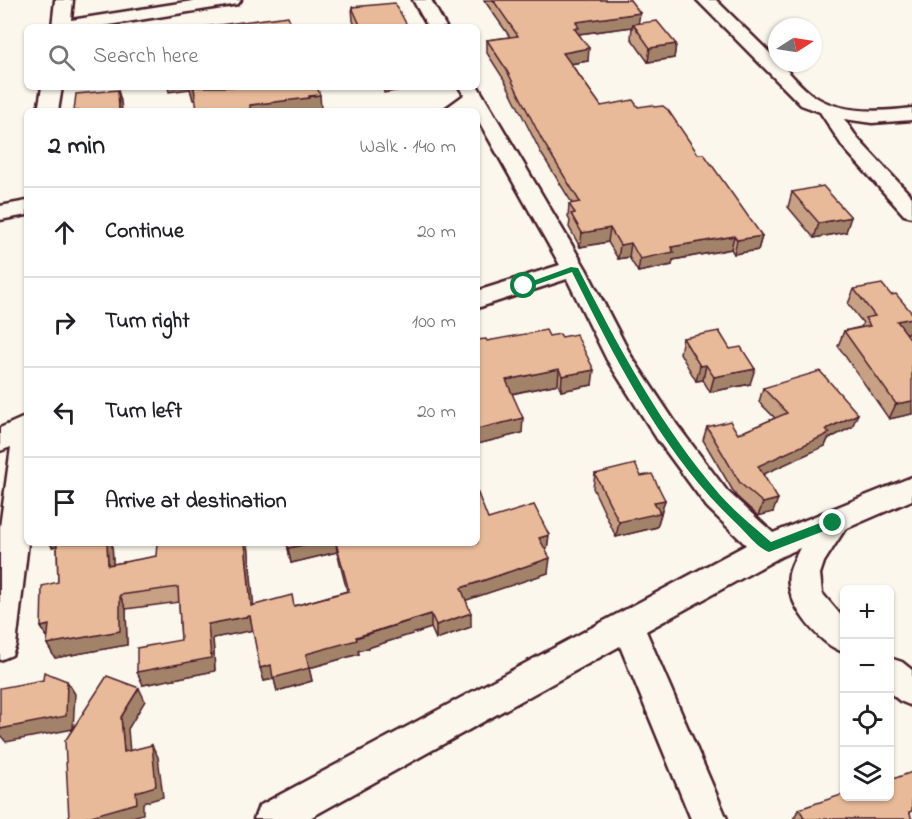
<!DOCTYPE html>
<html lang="en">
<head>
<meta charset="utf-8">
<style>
  body { margin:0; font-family:"Indie Flower",sans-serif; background:#f6f6f6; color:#202124 }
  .controls { position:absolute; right:18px; bottom:18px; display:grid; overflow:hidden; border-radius:9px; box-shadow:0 2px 4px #0004 }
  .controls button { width:54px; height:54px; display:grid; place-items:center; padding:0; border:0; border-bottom:2px solid #e0e0e0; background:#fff; color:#202124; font:30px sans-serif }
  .compass { position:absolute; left:768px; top:18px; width:54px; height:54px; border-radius:50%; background:#fff; box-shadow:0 2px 4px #0004; rotate:78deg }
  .stop { position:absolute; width:18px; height:18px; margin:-14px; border:4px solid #0b8043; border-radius:50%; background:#fff }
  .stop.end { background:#0b8043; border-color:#fff; box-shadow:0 2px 6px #0008 }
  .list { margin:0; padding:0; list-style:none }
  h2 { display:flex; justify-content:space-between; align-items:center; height:78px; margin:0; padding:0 24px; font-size:26px }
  h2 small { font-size:20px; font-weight:400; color:#757577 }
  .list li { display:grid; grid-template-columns:39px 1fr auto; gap:18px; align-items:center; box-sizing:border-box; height:90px; padding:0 24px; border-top:2px solid #e0e0e0 }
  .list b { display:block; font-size:22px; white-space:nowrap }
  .list em { font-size:20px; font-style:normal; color:#757577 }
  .icon { flex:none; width:33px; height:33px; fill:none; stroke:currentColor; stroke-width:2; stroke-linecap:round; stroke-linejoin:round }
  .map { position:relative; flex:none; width:912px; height:819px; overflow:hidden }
  .search { position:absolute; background:#fff; box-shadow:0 2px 4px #0004; left:24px; top:24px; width:456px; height:66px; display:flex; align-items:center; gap:15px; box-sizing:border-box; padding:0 21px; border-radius:9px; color:#757577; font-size:22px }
  .panel { position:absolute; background:#fff; box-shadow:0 2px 4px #0004; left:24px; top:108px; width:456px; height:438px; border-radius:9px }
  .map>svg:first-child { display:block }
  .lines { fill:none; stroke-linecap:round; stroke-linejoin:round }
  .minor-casing { stroke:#4a1f2b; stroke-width:5 }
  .minor { fill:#fbf7ec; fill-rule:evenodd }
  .wall { fill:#c8a084; stroke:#4a1f2b; stroke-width:1.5 }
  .shaded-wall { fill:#a3826b; stroke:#4a1f2b; stroke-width:1.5 }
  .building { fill:#e9ba99; stroke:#4a1f2b; stroke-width:1.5 }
  .route { fill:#0b8043 }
</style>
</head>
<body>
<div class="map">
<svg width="912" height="819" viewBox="0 0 912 819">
  <rect width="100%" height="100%" fill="#fbf7ec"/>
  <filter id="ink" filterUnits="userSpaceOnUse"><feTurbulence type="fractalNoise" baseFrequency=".0167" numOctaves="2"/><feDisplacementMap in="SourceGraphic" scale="12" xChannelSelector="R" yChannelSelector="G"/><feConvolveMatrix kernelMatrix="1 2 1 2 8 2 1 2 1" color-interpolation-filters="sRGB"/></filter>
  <g filter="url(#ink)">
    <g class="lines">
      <g class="minor-casing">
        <g id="minor">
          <path d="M55,0H73L71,20L199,0H241L238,4L232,5L96,27H52Z"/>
          <path d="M413,0H431L446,27H428Z"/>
          <path d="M697,0H716L777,60V63H780C791,74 802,88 814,96C840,114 883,112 912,108V120L872,123L844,119L858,139L912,197V217L904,215L843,147L820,112L801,105Z"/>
          <path d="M477,85L586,269L631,356L677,425L727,491L773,533L912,477V500L845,529L824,562L820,574L822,593L844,619V652C819,645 784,602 789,574C791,565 796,556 800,548L780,557L646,631L727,819H691L620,646L308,819H254L259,806L746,545L707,507L657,439L607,360L567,279L477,308V291L560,265L477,118V111H473L471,108L466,111H442L464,95L459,87H477Z"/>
          <path d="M42,87H62L58,111H38Z"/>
          <path d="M27,201V215L0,220V206Z"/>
          <path d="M27,416L28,543L16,645L12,655L0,660V527L11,447L0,451V428Z"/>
          <path d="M890,658L902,662L912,670V706L900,701L890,693Z"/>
        </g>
      </g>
      <use href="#minor" class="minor"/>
    </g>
    <g class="wall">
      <path d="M484,0H630L638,24L676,44L674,58L648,62L631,38L632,27L579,34L588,61L571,64L601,106L638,107L698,154L762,236L758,250L734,254L731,249L673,260L672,265L638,272L629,257L618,259L608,242L580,247L569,227L570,221L568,217L569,204L572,203L541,153L505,81L487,53V40L510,37Z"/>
      <path d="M352,7L408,27H356L353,21Z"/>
      <path d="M792,192L846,232L814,238L788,207Z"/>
      <path d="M854,289L909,333H906L912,414L889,419L838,346L844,331L861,327L863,323L848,304Z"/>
      <path d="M549,336L562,337L592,385L561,391L558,384L512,394L522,433L477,444V340L487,341Z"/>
      <path d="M683,338L750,384L710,392L703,380L696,381L680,353Z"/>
      <path d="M763,388L852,427L828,439L825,446L763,474L773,512L758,516L736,496L703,440L707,427L738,434L775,418L759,402Z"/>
      <path d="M595,474L665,500L657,527L616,537L593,488Z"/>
      <path d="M488,519L549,535L547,549L546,550L548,573L466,600L471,627L436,639L431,628L358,651L359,654L309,668L312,681L277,691L274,679L264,681L253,630L213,638L215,671L143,685L181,640L179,602L126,609L127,645L55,658L47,644L48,639L41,627L58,582L57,546L52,547L50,543H112L113,564L248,543L253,605L294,606L347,591L337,552L291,563L287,543H477Z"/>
      <path d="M799,809L912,819H793Z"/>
    </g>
    <g class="shaded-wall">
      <path d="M640,13L638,26L633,24L632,27L578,34L574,28L576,22Z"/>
      <path d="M676,44L674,58L648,62L650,48Z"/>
      <path d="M589,48L588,61L562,65L563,53Z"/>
      <path d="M168,87H194L197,100H193L190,89L169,92Z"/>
      <path d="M383,87H419L384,93Z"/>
      <path d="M118,90L121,101L122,111H119Z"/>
      <path d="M320,95L321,109L311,110V111H239L250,105Z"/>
      <path d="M851,217L846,232L814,238L819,223Z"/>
      <path d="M610,228L608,242L580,247L582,233Z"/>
      <path d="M734,236L731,249L673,260L672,265L638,272L640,259L671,247Z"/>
      <path d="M762,236L758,250L734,254L737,240Z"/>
      <path d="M631,243L629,257L618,259L620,245Z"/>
      <path d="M912,318V326L909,333L891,336L897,321Z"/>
      <path d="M706,365L703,380L696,381L700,366Z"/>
      <path d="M559,369L558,384L505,395L506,380Z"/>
      <path d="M755,369L750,384L710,392L714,377Z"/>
      <path d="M594,370L592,385L561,391L562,376Z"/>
      <path d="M912,401V414L889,419L896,404Z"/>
      <path d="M858,414L852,427L828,439L825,446L753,479L758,466L826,429Z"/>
      <path d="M523,418L522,433L477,444V429Z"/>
      <path d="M778,499L773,512L758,516L763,503Z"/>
      <path d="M665,500L657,527L616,537L619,522L654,502Z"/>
      <path d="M549,535L547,549L538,552L539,538Z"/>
      <path d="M50,543H63L64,545L52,547Z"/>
      <path d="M107,543H112L114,579L108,565Z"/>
      <path d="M245,543H248L255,620L251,606Z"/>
      <path d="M312,543H336L337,552L291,563L288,548Z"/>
      <path d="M550,558L548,573L461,602V588Z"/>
      <path d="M120,595L126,609L127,645L55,658L47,644Z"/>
      <path d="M471,613V627L436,639V625Z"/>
      <path d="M431,614V628L358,651L359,654L309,668L306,654Z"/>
      <path d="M250,616L254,630L213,638L215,671L143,685L137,672L208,624Z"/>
      <path d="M49,625V640L41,627Z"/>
      <path d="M271,665L309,668L312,681L277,691L274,679L264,681L260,668Z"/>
      <path d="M67,681L75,694L73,729L6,742L0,735V729Z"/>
      <path d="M139,688L145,701L128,729L131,764L124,752L121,717Z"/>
      <path d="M152,745L158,757L163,797L143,803V814L126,819H81L136,792Z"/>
    </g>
    <g class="building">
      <path d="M493,0H630L640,13L576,22L579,28H574L589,48L563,53L601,106L633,100L638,107L652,105L654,107L663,106L668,110L698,154H704L762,236L737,240L734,236L671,247L674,252L640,259L631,243L620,245L610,228L582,233L571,214L575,213L569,204L580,202L542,140L506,69L487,40L518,36Z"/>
      <path d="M395,3L408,27H361L352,7Z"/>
      <path d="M288,16L292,27H204Z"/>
      <path d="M657,21L676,44L650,48L633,24Z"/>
      <path d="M194,87H317L320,95L309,96V98L250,105V110L239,111H197Z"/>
      <path d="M118,90L119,111H74L76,94Z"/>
      <path d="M823,186L851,217L819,223L792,192Z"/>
      <path d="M882,284L891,295L896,294L912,313V318L897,321L912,341V401L896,404L844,331L870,326L865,318L875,316L854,289Z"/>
      <path d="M546,330L549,336L560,334L562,337L576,334L594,370L562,376L559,369L506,380L523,418L477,429V340L486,339L487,341Z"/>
      <path d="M719,331L730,349L741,347L755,369L714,377L706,365L700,366L683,338Z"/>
      <path d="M820,371L858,414L826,429L830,433L758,466L778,499L763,503L740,483L707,427L730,421L738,434L787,413L763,388Z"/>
      <path d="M635,464L641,476L652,474L665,500L654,502L660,513L619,522L595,474Z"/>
      <path d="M477,491L488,519L534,505L549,535L539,538L550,558L461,588L471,613L436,625L431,614L356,637L357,640L306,654L309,668L273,678L271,665L260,668L250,616L208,624L211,658L137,672V648L181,640L178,587L120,595V631L47,644L49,625L41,627L42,586L58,582L57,543H107L108,565L156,556L157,543H245L251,606L292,595L294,606L349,591L336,543H477Z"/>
      <path d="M287,543H312L288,548Z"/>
      <path d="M44,672L67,681L66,716L0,729V688L43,680Z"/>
      <path d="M107,676L139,688L121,717L124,752L152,745L156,786L136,792L137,803L81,819H69L65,741Z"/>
      <path d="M912,772V811L909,812L912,819H805L799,809L844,794V796H890V780Z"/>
    </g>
  </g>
  <path class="route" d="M571,267L578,268C619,348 661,427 720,495C735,512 754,527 771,542L833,518L837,520V526L769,552C758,548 747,534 738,525C664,456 617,362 572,272L524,289L519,286Z"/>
</svg>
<div class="controls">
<button>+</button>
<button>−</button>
<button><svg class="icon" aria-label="locate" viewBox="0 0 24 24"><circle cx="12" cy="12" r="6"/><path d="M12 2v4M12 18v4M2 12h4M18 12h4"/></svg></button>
<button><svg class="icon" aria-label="layers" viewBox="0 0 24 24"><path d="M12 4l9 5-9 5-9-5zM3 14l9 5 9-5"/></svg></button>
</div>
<svg class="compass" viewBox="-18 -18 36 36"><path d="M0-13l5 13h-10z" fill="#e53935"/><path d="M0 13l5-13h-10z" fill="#757577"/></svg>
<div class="stop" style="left:524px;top:286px"></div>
<div class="stop end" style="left:833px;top:523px"></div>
<div class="search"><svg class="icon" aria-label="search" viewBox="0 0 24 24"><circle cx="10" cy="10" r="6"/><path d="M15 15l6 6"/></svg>Search here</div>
<section class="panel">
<h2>2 min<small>Walk · 140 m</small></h2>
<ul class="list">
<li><svg class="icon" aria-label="ahead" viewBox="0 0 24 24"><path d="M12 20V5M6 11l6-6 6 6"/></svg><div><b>Continue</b></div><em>20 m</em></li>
<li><svg class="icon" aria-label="right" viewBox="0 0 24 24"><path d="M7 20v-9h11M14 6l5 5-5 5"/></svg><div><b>Turn right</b></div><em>100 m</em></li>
<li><svg class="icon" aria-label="left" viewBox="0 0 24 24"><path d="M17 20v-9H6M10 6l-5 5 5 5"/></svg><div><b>Turn left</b></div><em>20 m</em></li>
<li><svg class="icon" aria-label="arrive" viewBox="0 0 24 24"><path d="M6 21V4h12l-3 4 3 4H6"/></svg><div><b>Arrive at destination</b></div></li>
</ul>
</section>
</div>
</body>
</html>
